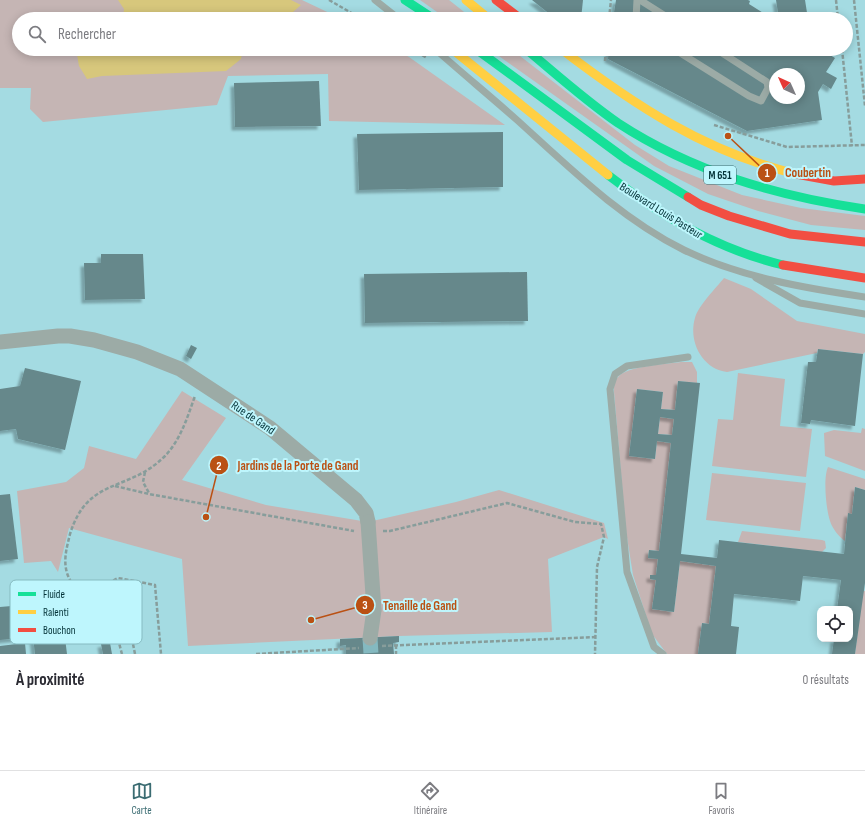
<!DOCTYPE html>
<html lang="fr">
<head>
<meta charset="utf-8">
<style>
  body { margin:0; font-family:"Sofia Sans Condensed",sans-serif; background:#f2f2f3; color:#2b2b33 }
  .controls { position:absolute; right:12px; bottom:12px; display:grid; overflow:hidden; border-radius:8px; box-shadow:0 2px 10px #0003 }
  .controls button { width:36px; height:36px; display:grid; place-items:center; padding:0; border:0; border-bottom:1px solid #e1e1e2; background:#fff; color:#2b2b33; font:20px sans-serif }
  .compass { position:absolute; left:769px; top:68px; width:36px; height:36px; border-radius:50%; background:#fff; box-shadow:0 2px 10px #0003; rotate:315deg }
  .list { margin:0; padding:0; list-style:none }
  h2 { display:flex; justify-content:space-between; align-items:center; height:52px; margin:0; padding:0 16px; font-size:17px }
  h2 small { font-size:13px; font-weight:400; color:#7c7c81 }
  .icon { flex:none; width:22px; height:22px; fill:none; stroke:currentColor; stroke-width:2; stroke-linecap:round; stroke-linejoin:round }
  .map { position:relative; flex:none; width:865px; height:654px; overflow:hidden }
  .search { position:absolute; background:#fff; box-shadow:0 2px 10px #0003; left:12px; right:12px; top:12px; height:44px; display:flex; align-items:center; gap:10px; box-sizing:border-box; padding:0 14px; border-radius:22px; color:#7c7c81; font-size:15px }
  .sheet { height:116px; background:#fff }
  nav { display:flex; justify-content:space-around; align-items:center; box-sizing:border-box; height:56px; border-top:1px solid #e1e1e2; background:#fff; font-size:11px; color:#7c7c81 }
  nav a { display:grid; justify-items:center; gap:2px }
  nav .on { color:#3b6c72 }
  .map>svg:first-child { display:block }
  .green { fill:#c5b5b4 }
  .water { fill:#d7c77c }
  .building { fill:#66888b; fill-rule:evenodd; filter:url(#shadow) }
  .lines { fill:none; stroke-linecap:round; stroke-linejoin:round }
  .street-tunnel { stroke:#84b9c0; stroke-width:15; stroke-dasharray:15 8; stroke-linecap:butt }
  .path { stroke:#879d9b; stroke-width:2.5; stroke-dasharray:4 2; stroke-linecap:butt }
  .lane { stroke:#9caba6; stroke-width:7 }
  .street { stroke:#9caba6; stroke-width:15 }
  .fast { stroke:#16e098; stroke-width:9 }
  .slow { stroke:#ffcf43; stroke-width:9 }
  .jam { stroke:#f24e42; stroke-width:9 }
  .street-bridge { stroke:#9caba6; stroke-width:15 }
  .labels { text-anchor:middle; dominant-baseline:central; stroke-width:4; stroke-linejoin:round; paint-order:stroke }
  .shield { fill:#bef6fd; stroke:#3a6c72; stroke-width:1 }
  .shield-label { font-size:11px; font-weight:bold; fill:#023136 }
  .street-label { font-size:12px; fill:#023136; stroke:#bef6fd }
  .key { fill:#bef6fd; stroke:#86bbc1; stroke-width:1 }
  .key-label { font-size:11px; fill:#023136 }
  .leader { fill:none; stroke:#ba5114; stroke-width:1.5 }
  .callout-dot { fill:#ba5114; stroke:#bef6fd; stroke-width:1.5 }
  .mark-label { font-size:12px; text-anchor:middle; font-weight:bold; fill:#fff }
  .callout-label { font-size:13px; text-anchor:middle; font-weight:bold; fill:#ba5114; stroke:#bef6fd; stroke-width:4; stroke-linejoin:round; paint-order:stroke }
</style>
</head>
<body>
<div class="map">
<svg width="865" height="654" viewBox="0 0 865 654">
  <defs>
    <filter id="shadow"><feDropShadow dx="-3.5" dy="3.5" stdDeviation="1" flood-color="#0004"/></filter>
  </defs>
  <rect width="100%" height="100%" fill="#a4dbe2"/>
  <g class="green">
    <path d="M0,0H302L342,19H19V49H395L409,57L505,125L329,121L328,74L228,76L217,105L43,122L30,109L31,88H0Z"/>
    <path d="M420,0H449L473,19H447Z"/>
    <path d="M489,49H511L635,145L669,166L742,195L801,208L865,216V230L811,225L758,211L708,194L654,166Z"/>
    <path d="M724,278L751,289L797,321L865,334V352L863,354L818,349L817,353L727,372C702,369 688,341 695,318C698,306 716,288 724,278Z"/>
    <path d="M681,362H692L697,372V383L678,381L675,410L661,409L663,392L637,389L629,456L655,459L657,441L671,443L659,551L649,550L648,558L658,559L656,575H651L650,579L656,580L652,609L674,612L680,561L716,566L709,624L702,623L698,654H667L652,634L633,575L626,531L614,392C614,387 614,381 618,377C627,366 666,364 681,362Z"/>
    <path d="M738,373L785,379L780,426L812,429L806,477L712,466L718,419L733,420Z"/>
    <path d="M182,391L226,418L182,480L266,505L368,522L456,502L499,490L604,523L608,539L604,537L548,559L552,632L399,636L188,646L182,559L69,528L58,572L51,561L24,563L17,491L66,482L84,468L89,446L136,459Z"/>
    <path d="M660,417L674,419L672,435L658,434Z"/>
    <path d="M862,428L865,429V471L825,456L824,433L834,430L861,433Z"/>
    <path d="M828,467L865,479V490L855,487L852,514H848L845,541C839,537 832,528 830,521C826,509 823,478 828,467Z"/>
    <path d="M712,473L806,483L800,531L706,520Z"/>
    <path d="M742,531L822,540L825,541L826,548L822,552L738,542Z"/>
    <path d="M863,591H865V654H855Z"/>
  </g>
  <g class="water">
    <path d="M118,0H291L301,5L285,19H123L124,9Z"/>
    <path d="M76,49H243L241,59L226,71L102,76L87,79L79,66Z"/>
  </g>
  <g class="building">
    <path d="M532,0H583L581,19H556Z"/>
    <path d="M616,0H748L750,1L749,4L773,19H613Z"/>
    <path d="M776,0H805L808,19H779Z"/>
    <path d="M609,49H820L835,58L826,72L837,78L831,89L823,84L818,92L822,120L747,131L608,59ZM775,74H799V98H775Z"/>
    <path d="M319,81L321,126L235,127L234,83Z"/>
    <path d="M503,132V187L359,190L357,134Z"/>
    <path d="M101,254H143L145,299L85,300L84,263H101Z"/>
    <path d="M527,272L528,321L365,323L364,274Z"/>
    <path d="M191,345L197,348L191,359L186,356Z"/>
    <path d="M818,349L863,354L855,426L811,420L810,424L801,423L808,362H816Z"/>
    <path d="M25,368L81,381L65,450L18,439L16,429L0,431V389L20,386Z"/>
    <path d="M678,381L700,383L681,554L717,558L719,540L844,554L848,513L852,514L855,487L865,490V583L855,654H832L834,639H850V609H837L841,580L803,576L800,601L734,594L731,626L739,627L736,654H698L702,623L709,624L716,566L680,561L674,612L652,609L656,580L650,579V575H656L658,559L648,558L649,550L659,551L671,443L657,441L655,459L629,456L637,389L663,392L661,409L675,410ZM660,417L674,419L672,435L658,434Z"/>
    <path d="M10,494L18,559L0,561V495Z"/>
    <path d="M23,605V616L18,617L21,638L0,640V607Z"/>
    <path d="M44,608L62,614L67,654H35L32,629L46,626Z"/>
    <path d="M399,636V642L393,643L394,654H346V645L340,646V639Z"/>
    <path d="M25,643L26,654H0V646Z"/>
    <path d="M110,643L112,654H103L101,644Z"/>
  </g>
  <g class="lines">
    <path class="street-tunnel" d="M370,638L371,654"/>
    <g class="path">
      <path d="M329,0L362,19"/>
      <path d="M836,0L838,19"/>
      <path d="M854,0L865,106"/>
      <path d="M539,13L547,19"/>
      <path d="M609,19L611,0"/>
      <path d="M412,49L427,58"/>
      <path d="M842,49L852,146"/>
      <path d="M605,61L606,49"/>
      <path d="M714,125L787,147L865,145"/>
      <path d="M145,472L143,482L149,493"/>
      <path d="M115,486L149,494L354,531"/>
      <path d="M383,531H390L507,503L575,522L601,524L604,537L597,567L595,654"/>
      <path d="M396,645V654"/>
      <path d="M382,646L597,637"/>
      <path d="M122,654C119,644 117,631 111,623C97,605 74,595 67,573C63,559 67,547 70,534C88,476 128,493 165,456C181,439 187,418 195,396"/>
      <path d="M135,654L127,614L112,587L114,580L118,578L155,585L161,654"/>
      <path d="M256,654L359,648"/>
    </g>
    <g class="lane">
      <path d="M375,0L399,19"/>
      <path d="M640,0L670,19"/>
      <path d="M636,19L637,0"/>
      <path d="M435,49C462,73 490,96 517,120C570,168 620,218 684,250C740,277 804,288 865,297"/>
      <path d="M674,49L749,96L761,101L768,88L767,82L716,49"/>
      <path d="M756,278L800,303L865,314"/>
      <path d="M663,654L654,647L627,572L610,389L615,374L627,366L688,357"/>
    </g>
    <g class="street">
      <path d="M0,342L58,336H70L94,340L137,352L180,369L270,428L356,500L366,513L368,522"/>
      <path d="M370,638L374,610"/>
    </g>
    <g class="fast">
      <path d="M405,0L434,19"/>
      <path d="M476,49L627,160L688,197"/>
      <path d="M526,49C556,74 586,101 618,123C693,172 777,196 865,209"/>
      <path d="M608,175C661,216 717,249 783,265"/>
    </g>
    <g class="slow">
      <path d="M466,0L489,19"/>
      <path d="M452,49L608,175"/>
      <path d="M561,49C634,105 705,152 796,174"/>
    </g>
    <g class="jam">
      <path d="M496,0L521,19"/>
      <path d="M796,174L834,181L865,179"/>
      <path d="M688,197L701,205L729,216L790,234L865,242"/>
      <path d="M783,265L865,278"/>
    </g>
    <path class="street-bridge" d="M368,522L374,610"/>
  </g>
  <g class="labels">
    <rect class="shield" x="704" y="166" width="32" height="18" rx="3"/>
    <g class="shield-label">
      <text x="720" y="175">M 651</text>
    </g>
    <g class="street-label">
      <text transform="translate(661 211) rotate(32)">Boulevard Louis Pasteur</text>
      <text transform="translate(253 418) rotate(34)">Rue de Gand</text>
    </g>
  </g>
  <rect x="10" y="580" width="132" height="64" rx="6" class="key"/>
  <rect x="18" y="592" width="18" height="4" fill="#16e098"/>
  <rect x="18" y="610" width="18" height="4" fill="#ffcf43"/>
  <rect x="18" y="628" width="18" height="4" fill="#f24e42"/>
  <g class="key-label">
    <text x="43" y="598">Fluide</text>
    <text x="43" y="616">Ralenti</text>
    <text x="43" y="634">Bouchon</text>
  </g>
  <path class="leader" d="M728 136L767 173M206 517L219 465M311 620L365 605"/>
  <g class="callout-dot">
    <circle cx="728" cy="136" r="4"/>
    <circle cx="206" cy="517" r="4"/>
    <circle cx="311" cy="620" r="4"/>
    <circle cx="767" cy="173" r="10"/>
    <circle cx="219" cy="465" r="10"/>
    <circle cx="365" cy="605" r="10"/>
  </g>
  <g class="mark-label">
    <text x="767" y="177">1</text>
    <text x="219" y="470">2</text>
    <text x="365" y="609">3</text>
  </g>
  <g class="callout-label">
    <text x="808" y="177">Coubertin</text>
    <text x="298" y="470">Jardins de la Porte de Gand</text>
    <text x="420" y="610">Tenaille de Gand</text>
  </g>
</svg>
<div class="controls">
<button><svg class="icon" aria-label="locate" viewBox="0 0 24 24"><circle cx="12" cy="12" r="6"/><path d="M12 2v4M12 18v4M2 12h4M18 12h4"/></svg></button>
</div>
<svg class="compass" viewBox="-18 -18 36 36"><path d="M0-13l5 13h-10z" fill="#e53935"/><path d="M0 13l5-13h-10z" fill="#7c7c81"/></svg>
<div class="search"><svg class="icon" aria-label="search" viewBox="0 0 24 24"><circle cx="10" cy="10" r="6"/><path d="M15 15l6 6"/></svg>Rechercher</div>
</div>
<section class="sheet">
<h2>À proximité<small>0 résultats</small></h2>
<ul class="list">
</ul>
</section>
<nav>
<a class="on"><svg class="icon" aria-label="map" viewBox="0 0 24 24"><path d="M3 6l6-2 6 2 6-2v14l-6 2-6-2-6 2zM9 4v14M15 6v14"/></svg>Carte</a>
<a><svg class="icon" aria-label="directions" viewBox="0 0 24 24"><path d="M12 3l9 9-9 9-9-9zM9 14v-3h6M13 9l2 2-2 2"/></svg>Itinéraire</a>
<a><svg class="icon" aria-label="saved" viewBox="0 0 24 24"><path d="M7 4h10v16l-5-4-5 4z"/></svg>Favoris</a>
</nav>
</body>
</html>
